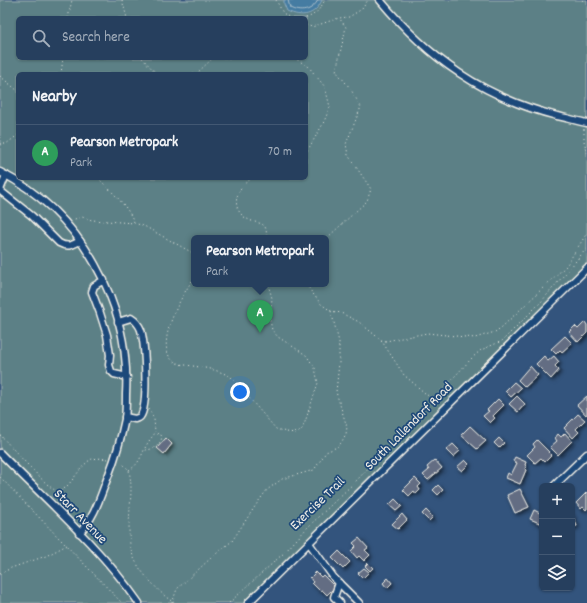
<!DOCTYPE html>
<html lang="en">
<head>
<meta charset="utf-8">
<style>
  body { margin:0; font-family:Dekko,sans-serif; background:#2e4664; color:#f1f3f6 }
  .controls { position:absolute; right:12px; bottom:12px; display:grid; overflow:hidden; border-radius:6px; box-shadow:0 1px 3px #0004 }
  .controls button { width:36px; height:36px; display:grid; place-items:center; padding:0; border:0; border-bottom:1px solid #425873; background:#263f5e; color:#f1f3f6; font:20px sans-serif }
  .you { position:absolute; left:240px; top:392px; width:14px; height:14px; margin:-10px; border:3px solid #fff; border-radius:50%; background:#1a73e8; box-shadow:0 0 0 6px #1a73e833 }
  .badge { display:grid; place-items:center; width:26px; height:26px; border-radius:50%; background:#ff9aa2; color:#fff; font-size:13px; font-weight:700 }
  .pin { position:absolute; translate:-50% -33px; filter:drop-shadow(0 1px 2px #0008) }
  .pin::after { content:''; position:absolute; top:21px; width:14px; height:12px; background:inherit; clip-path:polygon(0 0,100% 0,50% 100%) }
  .popup { position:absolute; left:191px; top:235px; width:138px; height:52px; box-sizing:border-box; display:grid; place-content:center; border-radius:6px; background:#263f5e; filter:drop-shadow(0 1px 3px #0005); font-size:13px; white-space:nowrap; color:#a4afbc }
  .popup b { font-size:15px; color:#f1f3f6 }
  .popup::after { content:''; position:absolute; left:50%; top:100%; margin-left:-8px; border:8px solid transparent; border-top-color:#263f5e }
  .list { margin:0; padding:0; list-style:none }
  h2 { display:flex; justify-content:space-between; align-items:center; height:52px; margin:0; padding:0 16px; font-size:17px }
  h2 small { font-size:13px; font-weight:400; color:#a4afbc }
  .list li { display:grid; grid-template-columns:26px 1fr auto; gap:12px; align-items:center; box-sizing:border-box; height:56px; padding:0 16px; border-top:1px solid #425873 }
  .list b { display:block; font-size:15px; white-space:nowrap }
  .list p { margin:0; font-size:13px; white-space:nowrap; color:#a4afbc }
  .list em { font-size:13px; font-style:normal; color:#a4afbc }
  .icon { flex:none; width:22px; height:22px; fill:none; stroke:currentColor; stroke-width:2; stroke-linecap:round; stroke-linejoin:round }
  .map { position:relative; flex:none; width:587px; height:603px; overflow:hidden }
  .search { position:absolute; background:#263f5e; box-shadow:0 1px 3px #0004; left:16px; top:16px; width:292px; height:44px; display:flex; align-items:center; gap:10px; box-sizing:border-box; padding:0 14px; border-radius:6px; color:#a4afbc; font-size:15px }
  .panel { position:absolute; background:#263f5e; box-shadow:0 1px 3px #0004; left:16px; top:72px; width:292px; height:108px; border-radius:6px }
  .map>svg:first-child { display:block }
  .green { fill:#5b8086; stroke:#a8b8b7; fill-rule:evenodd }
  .water { fill:#457ba2; stroke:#8baabe }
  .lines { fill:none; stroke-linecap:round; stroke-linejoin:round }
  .shore { stroke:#aec2cc; stroke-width:1 }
  .building { fill:#636d83; stroke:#f4f1e8; filter:url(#shadow) }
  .minor-casing { stroke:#f4f1e8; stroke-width:9 }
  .path { stroke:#f4f1e8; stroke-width:1; stroke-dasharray:1 3; stroke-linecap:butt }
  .minor { stroke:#1f4a7a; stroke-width:6 }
  .labels { text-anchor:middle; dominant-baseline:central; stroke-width:3.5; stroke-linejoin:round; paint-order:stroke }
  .street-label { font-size:14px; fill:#f4f1e8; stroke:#1f4a7a }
</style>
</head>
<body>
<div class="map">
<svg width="587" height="603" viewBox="0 0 587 603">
  <defs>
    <filter id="shadow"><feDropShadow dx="2" dy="2" stdDeviation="2" flood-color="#0009"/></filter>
  </defs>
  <rect width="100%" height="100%" fill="#33547d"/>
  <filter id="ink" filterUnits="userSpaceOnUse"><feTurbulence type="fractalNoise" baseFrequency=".025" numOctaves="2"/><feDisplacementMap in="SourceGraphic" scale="8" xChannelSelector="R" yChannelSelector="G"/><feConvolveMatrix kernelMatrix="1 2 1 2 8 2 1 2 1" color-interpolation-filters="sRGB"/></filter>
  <g filter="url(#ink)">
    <path class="green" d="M0,0H587V268L248,603H0ZM18,18H306V58H18ZM18,74H306V178H18ZM194,238H326V284H194Z"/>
    <path class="water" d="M284,0H322C315,16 302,18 287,11L284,4Z"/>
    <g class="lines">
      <path class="shore" d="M288,0L290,8C300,13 312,12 318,0"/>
    </g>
    <g class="building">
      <path d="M585,322L587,325V333L578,342L569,332L575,326L578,329Z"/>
      <path d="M565,336L572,343L562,352L560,350L556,354L551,349Z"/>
      <path d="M544,356L548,361L554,356L559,362L555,366L559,370L551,379L536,364Z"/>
      <path d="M530,366L538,375L525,387L518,380Z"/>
      <path d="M514,382L521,388L511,397L505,391Z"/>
      <path d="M517,396L525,404L518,412L509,404Z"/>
      <path d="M587,396V414L586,415L577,405Z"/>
      <path d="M498,399L504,405L493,416L495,418L490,423L483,416L489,411L487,410Z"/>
      <path d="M578,414L585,420L576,429L579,432L573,438L564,428Z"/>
      <path d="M470,426L486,441L477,449L461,435Z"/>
      <path d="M565,433L572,441L558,455L550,447L557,441L555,438L558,434L561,437Z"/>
      <path d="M166,438L172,444L164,454L157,448Z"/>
      <path d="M499,438L504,443L499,448L494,443Z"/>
      <path d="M537,440L552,455L545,462L541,458L535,463L527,455L535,447L533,444Z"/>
      <path d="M453,444L460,451L453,457L446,450Z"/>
      <path d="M515,457L526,462L525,465L526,466L525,469L526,470L520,484L506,478L508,473L511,475L517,463L513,461Z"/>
      <path d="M435,460L442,468L428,480L423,475L429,470L427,467Z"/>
      <path d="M465,460L469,464L462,471L457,467Z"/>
      <path d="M415,478L421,484L418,487L420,490L416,494L414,491L409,496L403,490Z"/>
      <path d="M438,485L443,490L438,495L433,490Z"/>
      <path d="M520,489L529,507L515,513L507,495Z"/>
      <path d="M587,492V509L586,510L583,507L581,509L576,503Z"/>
      <path d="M395,499L402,506L396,511L389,505Z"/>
      <path d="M426,510L433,517L429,521L422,514Z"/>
      <path d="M534,510L542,514V524L530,519Z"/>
      <path d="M402,514L407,520L398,529L392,524Z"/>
      <path d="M572,514L577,526L572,527Z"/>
      <path d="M359,538L368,548L365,550L370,555L364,561L359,556L357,558L351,551L356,546L353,543Z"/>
      <path d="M339,551L350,562L343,569L332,558Z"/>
      <path d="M368,563L373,568L370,571L365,566Z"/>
      <path d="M364,568L369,572L363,578L358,573Z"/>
      <path d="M316,572L321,577L323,575L335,587L327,595L322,590L320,591L312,583L313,582L310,578Z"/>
      <path d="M388,578L392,583L387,588L383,583Z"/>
    </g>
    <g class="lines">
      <g class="minor-casing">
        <g id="minor">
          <path d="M380,0C429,59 483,97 557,116C567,118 577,121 587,123"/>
          <path d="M0,172C81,213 131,304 126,394C126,402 126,411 125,419C121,438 116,456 109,474C101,494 95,518 79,533"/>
          <path d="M6,175L0,190L3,193L32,216L59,243C68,248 72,245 80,241"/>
          <path d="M104,280L94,286L92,292L100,313L107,335L110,355L109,365L111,371L114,374L127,377"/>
          <path d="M118,322L131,318C136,321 139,325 141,330C145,345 149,406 140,417L135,419L125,417"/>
          <path d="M0,453C47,501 100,547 139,603"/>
          <path d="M554,486L587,454"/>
          <path d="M309,543L334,578L359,603"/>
          <path d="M339,583L334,597L340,603"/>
          <path d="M248,603L587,268"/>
        </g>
      </g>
      <g class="path">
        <path d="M122,0L127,18"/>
        <path d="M276,0L283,13L290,18"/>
        <path d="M582,0L587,4"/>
        <path d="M68,18L72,0"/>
        <path d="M306,18C316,15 320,9 325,0"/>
        <path d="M306,25L312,27L339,18L349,17L362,9L368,0"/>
        <path d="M142,58L157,74"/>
        <path d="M294,58L308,66L325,87L330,107L323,124L306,153"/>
        <path d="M61,74L63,58"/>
        <path d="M196,74L213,58"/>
        <path d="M0,76L18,91"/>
        <path d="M584,129V141L587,153"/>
        <path d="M0,144H6L18,135"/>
        <path d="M98,178C111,191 127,205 134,222"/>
        <path d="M253,178C244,183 240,187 237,197C234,210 243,219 255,222C258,223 262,223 264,226C267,228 266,234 267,238"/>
        <path d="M71,220L82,217L92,220L134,223L144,226L191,252H194"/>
        <path d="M307,238H327L367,201L371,189L348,155L346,144L361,107L350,88L336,71L346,27L339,18"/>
        <path d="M194,278C183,293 151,348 175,362C180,365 187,365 193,366C206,368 219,370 231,377L276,429L286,432L298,433L303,428L318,383L315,368L306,355L278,337L272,330L270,320L272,298L268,284"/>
        <path d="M307,284L310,290L321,304L331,311L341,313L359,322L381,340L404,375L433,400L438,406"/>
        <path d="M381,340L386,341L427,333L475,338L495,332L502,327L566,266L587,233"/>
        <path d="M236,399L240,388"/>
        <path d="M149,409L154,419L155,432"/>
        <path d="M0,435C10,445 48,489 57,491C67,494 80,464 92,459C97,458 104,458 108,459"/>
        <path d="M121,462L129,470C130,476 131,482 131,488C131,509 125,539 134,558C138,567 145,576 152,583C158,590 167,599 175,603"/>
        <path d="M129,470C141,464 142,451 149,441C151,438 153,436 155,433L161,435L162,437C160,446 153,450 144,450"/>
        <path d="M0,477L122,603"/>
        <path d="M0,574L11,568L46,556L67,545"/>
        <path d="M172,603L177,589L211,558L232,541L258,502L267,490L282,479L314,470L326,452L337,447L341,443L346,434L347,427L336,392L339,363V342L331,311"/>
        <path d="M229,603L285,552L307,528L357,480L472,358L481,350L502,341L541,302L587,248"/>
      </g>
      <use href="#minor" class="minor"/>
    </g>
  </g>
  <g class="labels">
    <g class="street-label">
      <text transform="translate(409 427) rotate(-45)">South Lallendorf Road</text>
      <text transform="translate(318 504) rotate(-44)">Exercise Trail</text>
      <text transform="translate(80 517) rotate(46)">Starr Avenue</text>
    </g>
  </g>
</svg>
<div class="controls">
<button>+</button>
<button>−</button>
<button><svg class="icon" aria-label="layers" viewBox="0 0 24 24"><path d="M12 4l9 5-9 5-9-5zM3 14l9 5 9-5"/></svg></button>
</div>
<div class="you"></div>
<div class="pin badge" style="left:260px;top:333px;background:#2e9e5b">A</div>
<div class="popup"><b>Pearson Metropark</b>Park</div>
<div class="search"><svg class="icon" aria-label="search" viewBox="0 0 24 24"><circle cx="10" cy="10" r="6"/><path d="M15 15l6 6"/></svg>Search here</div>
<section class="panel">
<h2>Nearby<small></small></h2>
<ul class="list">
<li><span class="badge" style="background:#2e9e5b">A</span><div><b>Pearson Metropark</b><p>Park</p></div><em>70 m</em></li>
</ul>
</section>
</div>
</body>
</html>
